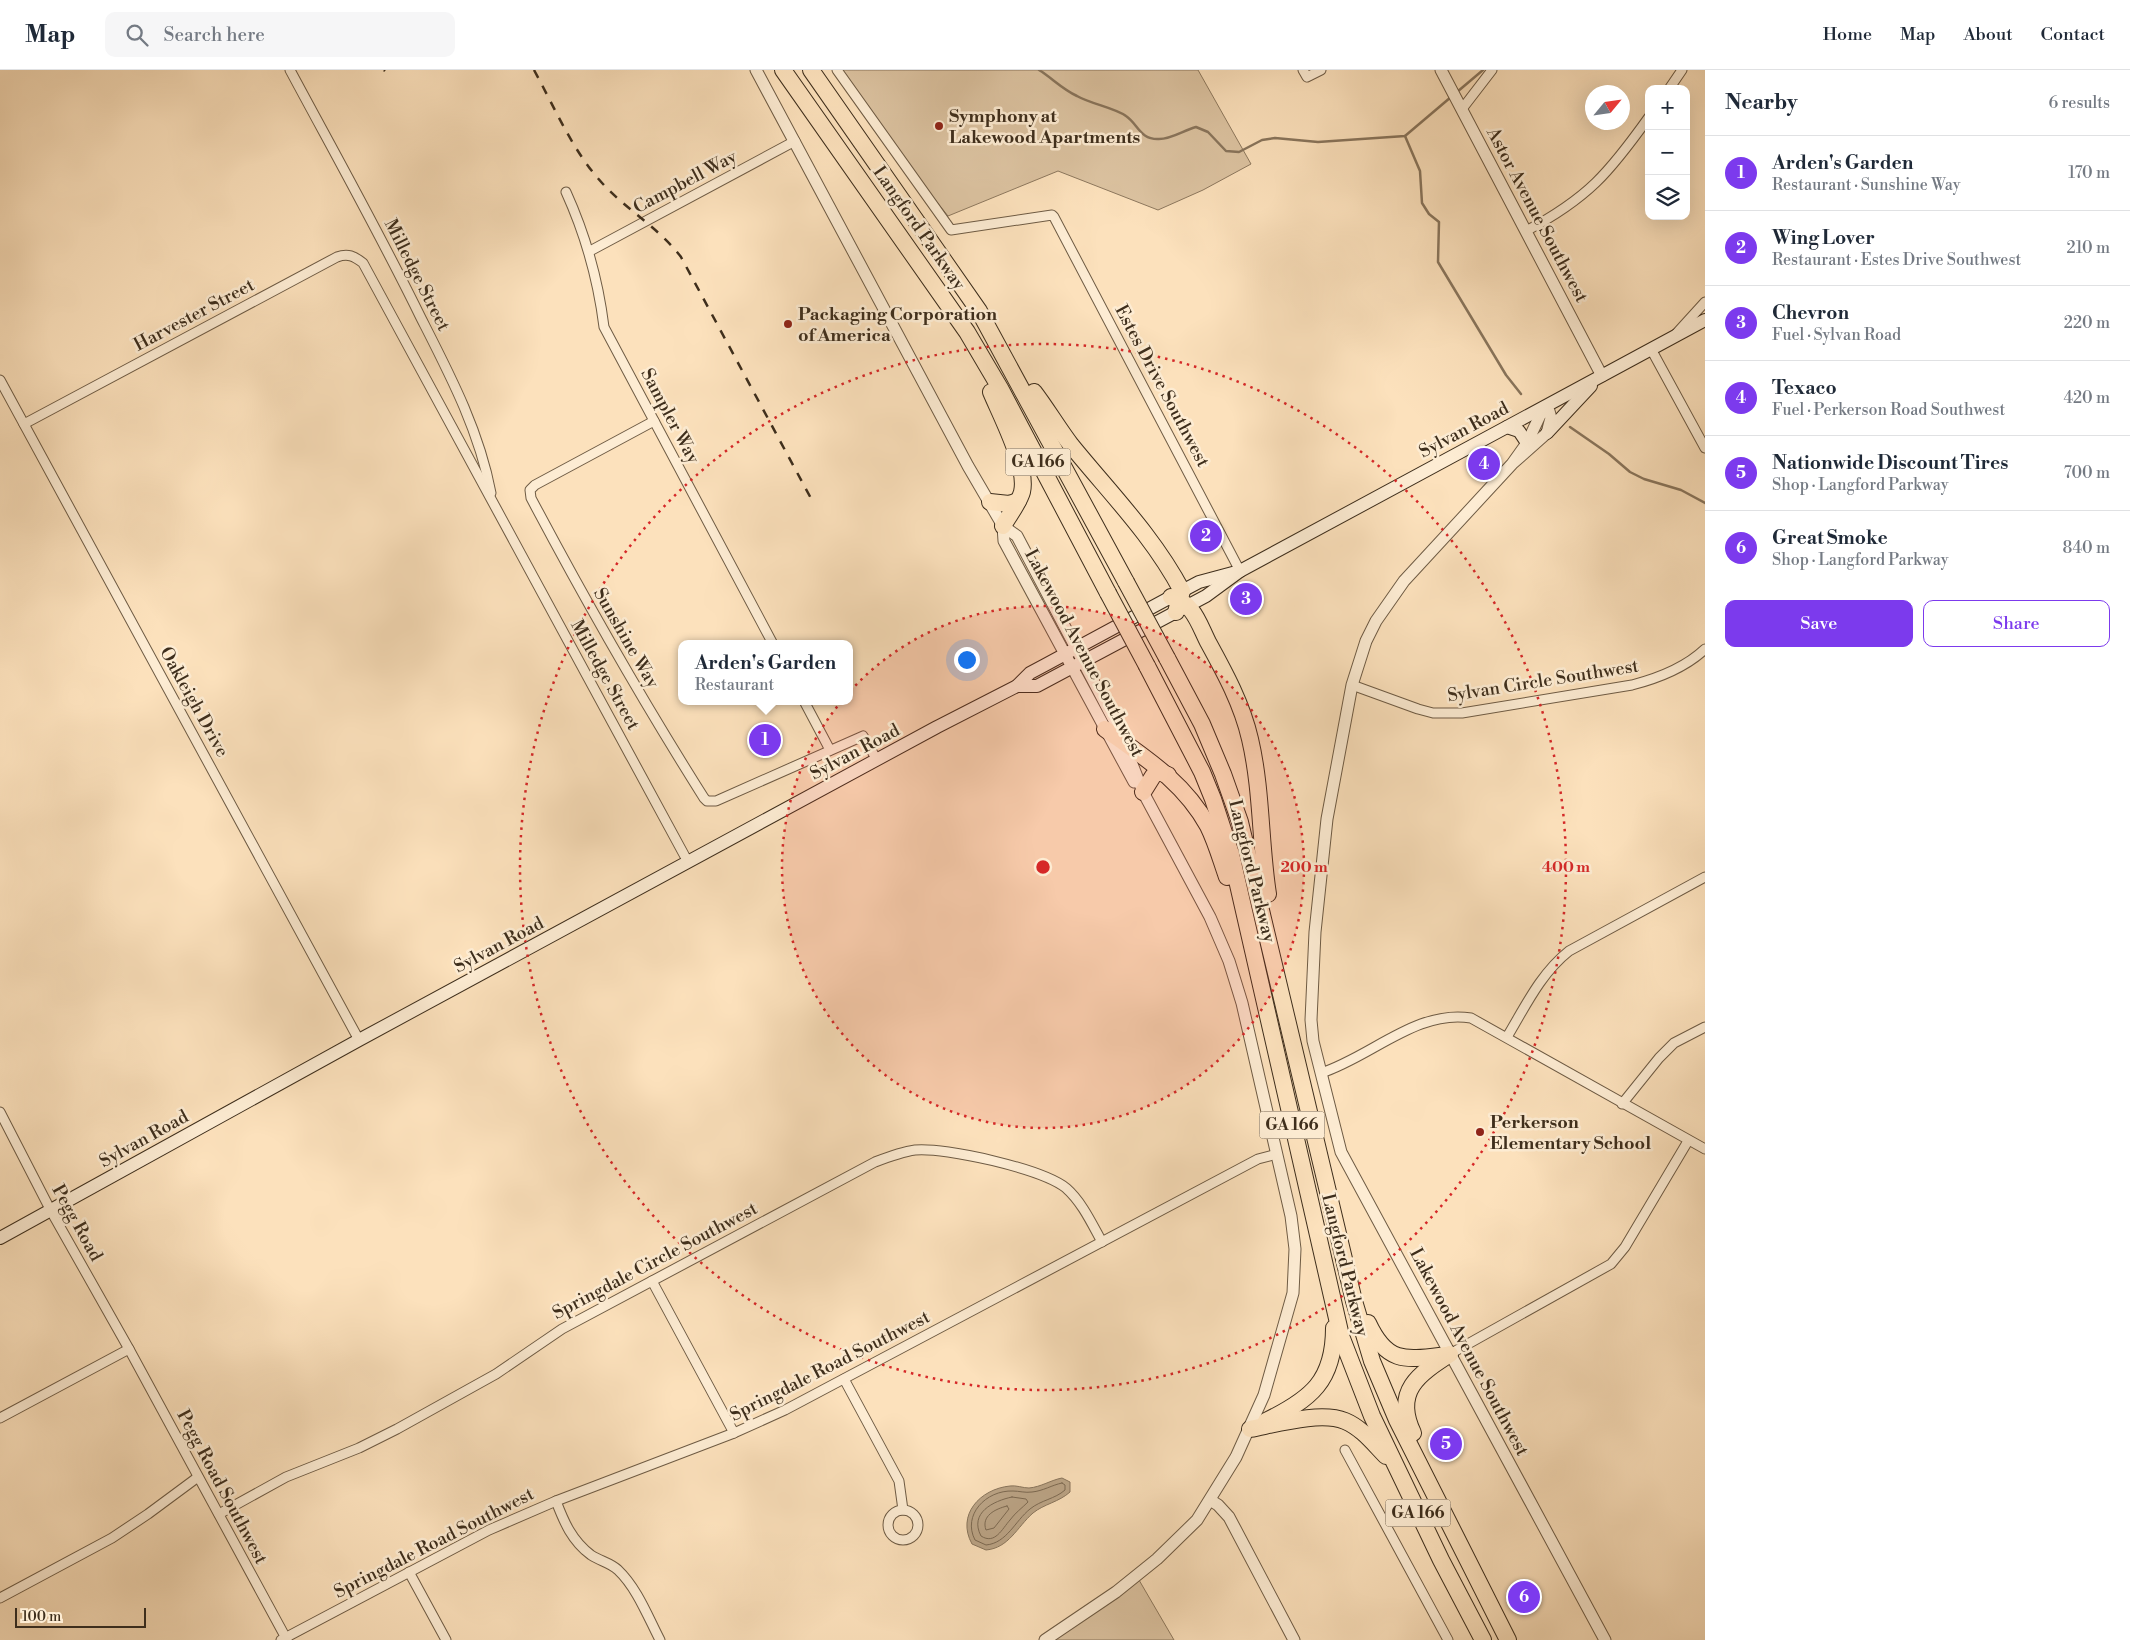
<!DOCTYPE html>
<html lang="en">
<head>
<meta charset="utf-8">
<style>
  body { margin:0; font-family:"Libre Bodoni",serif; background:#f6f6f7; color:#1f2937 }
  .controls { position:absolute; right:15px; top:15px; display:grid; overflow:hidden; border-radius:10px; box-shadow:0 5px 20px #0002 }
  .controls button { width:45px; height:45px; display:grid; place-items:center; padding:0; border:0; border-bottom:1px solid #e0e1e3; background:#fff; color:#1f2937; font:25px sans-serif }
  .compass { position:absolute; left:1585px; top:15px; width:45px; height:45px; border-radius:50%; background:#fff; box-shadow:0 5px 20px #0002; rotate:61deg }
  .scale { position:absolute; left:15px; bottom:12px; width:131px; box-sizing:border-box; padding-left:5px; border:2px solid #3e2e1c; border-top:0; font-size:14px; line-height:18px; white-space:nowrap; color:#3e2e1c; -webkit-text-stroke:4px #fdecd3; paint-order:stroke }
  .you { position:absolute; left:966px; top:589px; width:18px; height:18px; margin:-12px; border:4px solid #fff; border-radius:50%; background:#1a73e8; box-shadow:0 0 0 8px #1a73e833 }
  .badge { display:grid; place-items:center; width:32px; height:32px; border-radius:50%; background:#7c3aed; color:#fff; font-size:16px; font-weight:700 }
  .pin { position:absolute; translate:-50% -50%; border:2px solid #fff; box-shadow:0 1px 5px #0006 }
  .popup { position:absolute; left:678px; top:570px; width:175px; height:65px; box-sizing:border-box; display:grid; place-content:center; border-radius:10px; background:#fff; filter:drop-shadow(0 1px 4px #0005); font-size:16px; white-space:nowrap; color:#747a83 }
  .popup b { font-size:19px; color:#1f2937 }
  .popup::after { content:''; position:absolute; left:50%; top:100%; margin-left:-10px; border:10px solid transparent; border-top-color:#fff }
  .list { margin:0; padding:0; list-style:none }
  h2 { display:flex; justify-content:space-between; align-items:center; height:65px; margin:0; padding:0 20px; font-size:21px }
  h2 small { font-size:16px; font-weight:400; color:#747a83 }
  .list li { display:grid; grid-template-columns:32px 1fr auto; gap:15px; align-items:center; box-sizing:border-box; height:75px; padding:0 20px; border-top:1px solid #e0e1e3 }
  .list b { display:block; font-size:19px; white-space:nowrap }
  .list p { margin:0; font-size:16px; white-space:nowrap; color:#747a83 }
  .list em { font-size:16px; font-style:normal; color:#747a83 }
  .actions { display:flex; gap:10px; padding:15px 20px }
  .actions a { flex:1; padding:11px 0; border:1px solid #7c3aed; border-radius:10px; text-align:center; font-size:18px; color:#7c3aed }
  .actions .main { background:#7c3aed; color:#fff }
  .icon { flex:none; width:28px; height:28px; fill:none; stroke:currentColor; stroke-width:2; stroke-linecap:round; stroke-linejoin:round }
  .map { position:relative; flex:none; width:1705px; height:1570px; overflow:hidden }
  header { display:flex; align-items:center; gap:30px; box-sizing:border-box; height:70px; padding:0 25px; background:#fff; border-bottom:1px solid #e0e1e3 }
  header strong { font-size:24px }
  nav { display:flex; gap:28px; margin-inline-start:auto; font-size:18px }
  .search { width:350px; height:45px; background:#f6f6f7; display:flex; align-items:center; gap:12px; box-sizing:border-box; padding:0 18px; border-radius:10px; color:#747a83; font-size:19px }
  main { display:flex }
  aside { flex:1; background:#fff }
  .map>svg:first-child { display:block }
  .green { fill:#dcc3a1; stroke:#8d785e }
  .water { fill:#bba486; stroke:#89755c }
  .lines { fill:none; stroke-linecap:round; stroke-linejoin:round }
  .shore { stroke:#7c6951; stroke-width:1 }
  .stream { stroke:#89755c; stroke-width:2.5 }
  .minor-casing { stroke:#6e5b44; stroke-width:11 }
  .tertiary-casing { stroke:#6e5b44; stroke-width:13 }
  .secondary-casing { stroke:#3e2e1c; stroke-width:14 }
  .motorway-casing { stroke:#3e2e1c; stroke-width:18 }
  .minor { stroke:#fdecd3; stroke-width:9 }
  .tertiary { stroke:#fdecd3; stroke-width:11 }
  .secondary { stroke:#fdecd3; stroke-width:12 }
  .motorway { stroke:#fce1bc; stroke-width:16 }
  .rail { stroke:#3e2e1c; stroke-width:2.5; stroke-dasharray:9 9; stroke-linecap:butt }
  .motorway-bridge-casing { stroke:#3e2e1c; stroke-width:18; stroke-linecap:butt }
  .motorway-bridge { stroke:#fce1bc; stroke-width:16 }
  .ring { fill:none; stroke:#d62828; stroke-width:2.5; stroke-dasharray:2.5 5 }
  .poi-dot { fill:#8f2418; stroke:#fdecd3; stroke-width:2 }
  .labels { text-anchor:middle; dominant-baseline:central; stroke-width:5; stroke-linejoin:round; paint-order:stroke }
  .shield { fill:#fdecd3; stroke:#776753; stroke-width:1 }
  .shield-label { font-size:16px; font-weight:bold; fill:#3e2e1c }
  .poi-label { font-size:18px; font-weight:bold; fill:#3e2e1c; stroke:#fdecd3; text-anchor:start }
  .street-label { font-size:18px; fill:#3e2e1c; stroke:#fdecd3 }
  .centre { fill:#d62828; stroke:#fdecd3; stroke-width:2.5 }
  .ring-label { font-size:15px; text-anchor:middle; font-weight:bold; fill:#d62828; stroke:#fdecd3; stroke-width:5; stroke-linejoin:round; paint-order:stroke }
</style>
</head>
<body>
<header>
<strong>Map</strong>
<div class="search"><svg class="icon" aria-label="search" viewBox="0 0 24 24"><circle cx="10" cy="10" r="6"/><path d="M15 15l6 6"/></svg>Search here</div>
<nav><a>Home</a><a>Map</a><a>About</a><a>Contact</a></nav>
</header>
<main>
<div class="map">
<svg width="1705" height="1570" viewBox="0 0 1705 1570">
  <rect width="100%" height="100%" fill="#fce1bc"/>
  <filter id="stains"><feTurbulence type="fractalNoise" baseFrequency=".004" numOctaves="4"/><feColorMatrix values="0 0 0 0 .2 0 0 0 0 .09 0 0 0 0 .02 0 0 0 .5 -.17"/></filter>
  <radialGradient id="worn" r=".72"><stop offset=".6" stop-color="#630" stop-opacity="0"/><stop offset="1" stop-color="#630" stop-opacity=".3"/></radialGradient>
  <g class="green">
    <path d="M836,0H1198L1251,94L1203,120L1158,140L1058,101L948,146L874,53Z"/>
    <path d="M1139,1510L1174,1570H1042Z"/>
  </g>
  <path class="water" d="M1062,1408L1070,1412V1422C1059,1432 1044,1434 1033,1443C1017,1457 1009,1478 986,1480L972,1474C956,1445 980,1419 1010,1416C1016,1415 1023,1418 1029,1418C1041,1417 1051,1410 1062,1408Z"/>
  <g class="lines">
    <g class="shore">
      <path d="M1062,1413L1065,1415V1420C1055,1429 1041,1430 1030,1439C1015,1451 1007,1473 986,1475L975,1470C962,1445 986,1420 1013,1421C1019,1421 1025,1423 1032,1422C1043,1421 1052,1415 1062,1413Z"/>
      <path d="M1012,1427L1026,1429L1028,1432C1022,1438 1015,1443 1010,1450C1002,1459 995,1475 981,1466C969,1443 993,1431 1012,1427Z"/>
      <path d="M1007,1436L1009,1439L994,1458L986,1460C981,1446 995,1439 1007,1436Z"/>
    </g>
    <g class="stream">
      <path d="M1039,0C1052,8 1062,19 1077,26C1091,34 1115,38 1126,46C1138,54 1140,70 1159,69C1172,69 1184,60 1196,57L1208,62L1226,81L1239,82L1262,70L1275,68L1318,72L1405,66L1451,27"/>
      <path d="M1457,22L1483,0"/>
      <path d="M1405,66L1420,101L1422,133L1429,144L1439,152L1438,192L1506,305L1521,324"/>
      <path d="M1570,357L1609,384L1630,402L1644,409L1681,420L1705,433"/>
    </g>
    <g class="minor-casing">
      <g id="minor">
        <path d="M290,0C334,82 380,164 421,248C450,305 479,360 491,423"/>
        <path d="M837,0L951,160L1052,145L1054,147L1240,501"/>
        <path d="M1303,0L1307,7L1321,0"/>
        <path d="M1669,19L1682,0"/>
        <path d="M1462,39L1492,0"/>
        <path d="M566,122C586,166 598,209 604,257L773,574"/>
        <path d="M1526,161C1588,128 1609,103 1649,47"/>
        <path d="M590,181L795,71"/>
        <path d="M1675,265L1705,232"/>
        <path d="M1651,279L1705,378"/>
        <path d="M0,310L359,970"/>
        <path d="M654,351L535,415L530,420L531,428C585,530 642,630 704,728L707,731H716L863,666L877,690"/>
        <path d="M24,354L337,187C348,183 354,186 363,193L688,792"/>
        <path d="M1352,615L1418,639L1433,643H1462L1632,615C1659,608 1685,598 1705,579"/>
        <path d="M804,631L830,680"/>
        <path d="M1507,967C1525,937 1541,903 1569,881L1705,807"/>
        <path d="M1321,1003C1371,987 1417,939 1471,948L1705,1079"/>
        <path d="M1622,1034L1659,988L1674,973L1705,957"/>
        <path d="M0,1042L51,1141L129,1279L287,1570"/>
        <path d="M652,1211L734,1363"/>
        <path d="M1450,1284L1611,1194L1625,1177L1688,1071"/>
        <path d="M844,1309L899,1411L903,1440"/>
        <path d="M0,1348L129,1279"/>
        <path d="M1345,1380L1448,1570"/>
        <path d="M556,1431C564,1452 572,1471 591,1485C600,1491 611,1493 618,1500C637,1518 648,1547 660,1570"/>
        <circle cx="903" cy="1455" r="15"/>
        <path d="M219,1444L286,1407L359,1378L397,1359L496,1304L562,1259L875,1092C888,1087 901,1082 915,1080C946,1077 1042,1099 1066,1118C1082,1132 1092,1154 1102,1172"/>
        <path d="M409,1502L446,1570"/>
        <path d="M0,1528L112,1468L148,1444L198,1407"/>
        <path d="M281,1570L489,1460L556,1431L734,1363L785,1340L1258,1089L1277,1084"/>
      </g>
    </g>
    <g class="tertiary-casing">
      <g id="tertiary">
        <path d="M756,0L968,396L1003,456L1017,466L1117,656L1143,722L1210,847L1229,891L1242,933L1291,1146L1295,1179L1293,1223L1264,1325L1236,1387L1197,1450L1157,1489L1116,1522L1045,1570"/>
        <path d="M1441,0L1602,306"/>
        <path d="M1512,394L1527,373L1544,337L1549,341L1551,348L1547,363L1512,394L1404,511L1376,551L1366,571L1352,615L1327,749L1315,862L1311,950L1313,971L1341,1082L1605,1570"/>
        <path d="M1003,456L1004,471L1134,712"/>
        <path d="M1210,1430L1218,1435L1229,1447L1294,1570"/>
      </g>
    </g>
    <g class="secondary-casing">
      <g id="secondary">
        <path d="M1507,357L1519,361L1527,373"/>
        <path d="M1547,363L1591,316"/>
        <path d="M1017,616H1037L1067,600L1206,526L1240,501L1705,250"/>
        <path d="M0,1168L359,970L937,657L1017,616L1030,603L1045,595L1182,521L1199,512L1240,501"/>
      </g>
    </g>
    <g class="motorway-casing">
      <g id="motorway">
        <path d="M783,0L967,262L1000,318L1108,523"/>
        <path d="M811,0L979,241L1126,512"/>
        <path d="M991,322C1001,346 1028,397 1022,422C1019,433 1009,445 1003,456"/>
        <path d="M1034,322C1047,339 1058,358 1071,375C1110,423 1153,466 1182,521L1176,542"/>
        <path d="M990,432L1009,434L1018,431"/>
        <path d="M1171,527C1194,534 1198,552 1208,572C1225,603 1242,634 1250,669C1262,720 1260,773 1268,824"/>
        <path d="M1167,588L1202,654L1223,704L1240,752L1354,1231L1372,1291L1397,1350L1508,1570"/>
        <path d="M1147,596L1202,702L1213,729L1231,784L1341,1266L1372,1346L1441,1490L1483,1570"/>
        <path d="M1105,659C1144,687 1184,712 1208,756C1216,772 1221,790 1227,807"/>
        <path d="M1143,722L1153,706L1158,702L1168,705"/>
        <path d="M1368,1253C1387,1294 1405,1290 1446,1285"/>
        <path d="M1266,1351C1311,1329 1334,1311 1334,1258"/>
        <path d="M1250,1359C1276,1354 1321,1341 1345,1351C1362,1358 1374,1374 1386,1386"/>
        <path d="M1413,1363C1393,1321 1419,1304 1450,1284"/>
      </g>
    </g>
    <use href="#minor" class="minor"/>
    <use href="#tertiary" class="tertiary"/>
    <use href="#secondary" class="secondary"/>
    <use href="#motorway" class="motorway"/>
    <g class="rail">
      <path d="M384,0L385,1"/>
      <path d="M534,0C555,38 573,82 603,114C628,141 659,158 681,187L814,434"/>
    </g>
    <g class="motorway-bridge-casing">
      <g id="motorway-bridge">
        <path d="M1126,512L1167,588"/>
        <path d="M1108,523L1147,596"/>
      </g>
    </g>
    <use href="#motorway-bridge" class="motorway-bridge"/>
  </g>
  <circle cx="1043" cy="797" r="261" fill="#d62828" fill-opacity=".12"/>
  <g class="ring">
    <circle cx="1043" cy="797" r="261"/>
    <circle cx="1043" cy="797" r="523"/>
  </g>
  <g class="poi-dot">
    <circle cx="939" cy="56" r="5"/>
    <circle cx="788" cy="254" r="5"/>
    <circle cx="1480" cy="1062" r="5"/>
  </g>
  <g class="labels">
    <g class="shield">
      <rect x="1005.5" y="378.5" width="65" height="27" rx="4"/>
      <rect x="1259.5" y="1041.5" width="65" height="27" rx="4"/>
      <rect x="1385.5" y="1429.5" width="65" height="27" rx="4"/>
    </g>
    <g class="shield-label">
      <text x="1038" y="392">GA 166</text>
      <text x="1292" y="1055">GA 166</text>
      <text x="1418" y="1443">GA 166</text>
    </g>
    <g class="poi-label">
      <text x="949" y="46">Symphony at<tspan x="949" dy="21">Lakewood Apartments</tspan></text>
      <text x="798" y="244">Packaging Corporation<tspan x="798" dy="21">of America</tspan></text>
      <text x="1490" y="1052">Perkerson<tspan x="1490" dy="21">Elementary School</tspan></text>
    </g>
    <g class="street-label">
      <text transform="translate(685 112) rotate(-28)">Campbell Way</text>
      <text transform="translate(1537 145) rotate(62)">Astor Avenue Southwest</text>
      <text transform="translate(919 158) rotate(55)">Langford Parkway</text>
      <text transform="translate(417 205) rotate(63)">Milledge Street</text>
      <text transform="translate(194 245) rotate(-28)">Harvester Street</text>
      <text transform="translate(1162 316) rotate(62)">Estes Drive Southwest</text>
      <text transform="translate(670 346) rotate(62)">Sampler Way</text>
      <text transform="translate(1464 360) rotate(-28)">Sylvan Road</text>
      <text transform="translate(626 568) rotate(60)">Sunshine Way</text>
      <text transform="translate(1084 583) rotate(62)">Lakewood Avenue Southwest</text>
      <text transform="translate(605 605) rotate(61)">Milledge Street</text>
      <text transform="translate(1543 611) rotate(-9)">Sylvan Circle Southwest</text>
      <text transform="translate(194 632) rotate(61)">Oakleigh Drive</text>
      <text transform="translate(855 682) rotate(-28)">Sylvan Road</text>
      <text transform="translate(1252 801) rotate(76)">Langford Parkway</text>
      <text transform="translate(499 875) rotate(-28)">Sylvan Road</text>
      <text transform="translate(144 1069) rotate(-29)">Sylvan Road</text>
      <text transform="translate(77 1153) rotate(61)">Pegg Road</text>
      <text transform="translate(655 1191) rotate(-28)">Springdale Circle Southwest</text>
      <text transform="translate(1345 1195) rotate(76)">Langford Parkway</text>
      <text transform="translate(1469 1282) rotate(62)">Lakewood Avenue Southwest</text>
      <text transform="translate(830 1296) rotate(-27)">Springdale Road Southwest</text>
      <text transform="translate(222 1417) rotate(62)">Pegg Road Southwest</text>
      <text transform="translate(434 1473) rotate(-27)">Springdale Road Southwest</text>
    </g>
  </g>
  <circle cx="1043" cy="797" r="8" class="centre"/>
  <g class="ring-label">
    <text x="1304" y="802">200 m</text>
    <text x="1566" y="802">400 m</text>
  </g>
  <rect width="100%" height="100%" filter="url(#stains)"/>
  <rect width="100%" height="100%" fill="url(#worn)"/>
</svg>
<div class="controls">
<button>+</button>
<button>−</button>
<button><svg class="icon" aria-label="layers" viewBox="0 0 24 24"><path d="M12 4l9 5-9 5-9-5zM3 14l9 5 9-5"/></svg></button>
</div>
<svg class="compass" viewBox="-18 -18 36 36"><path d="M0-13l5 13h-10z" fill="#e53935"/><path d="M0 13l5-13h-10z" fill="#747a83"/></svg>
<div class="scale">100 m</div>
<div class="you"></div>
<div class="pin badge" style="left:765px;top:670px">1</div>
<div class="popup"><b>Arden's Garden</b>Restaurant</div>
<div class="pin badge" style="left:1206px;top:466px">2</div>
<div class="pin badge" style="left:1246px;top:529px">3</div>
<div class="pin badge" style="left:1484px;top:394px">4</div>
<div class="pin badge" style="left:1446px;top:1374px">5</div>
<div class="pin badge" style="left:1524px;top:1527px">6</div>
</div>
<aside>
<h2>Nearby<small>6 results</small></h2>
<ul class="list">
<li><span class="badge">1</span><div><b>Arden's Garden</b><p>Restaurant · Sunshine Way</p></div><em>170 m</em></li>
<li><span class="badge">2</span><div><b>Wing Lover</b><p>Restaurant · Estes Drive Southwest</p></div><em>210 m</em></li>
<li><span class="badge">3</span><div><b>Chevron</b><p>Fuel · Sylvan Road</p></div><em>220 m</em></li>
<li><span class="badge">4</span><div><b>Texaco</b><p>Fuel · Perkerson Road Southwest</p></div><em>420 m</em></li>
<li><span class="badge">5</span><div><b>Nationwide Discount Tires</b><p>Shop · Langford Parkway</p></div><em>700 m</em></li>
<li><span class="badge">6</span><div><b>Great Smoke</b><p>Shop · Langford Parkway</p></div><em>840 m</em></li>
</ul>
<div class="actions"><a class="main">Save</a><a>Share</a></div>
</aside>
</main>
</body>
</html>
